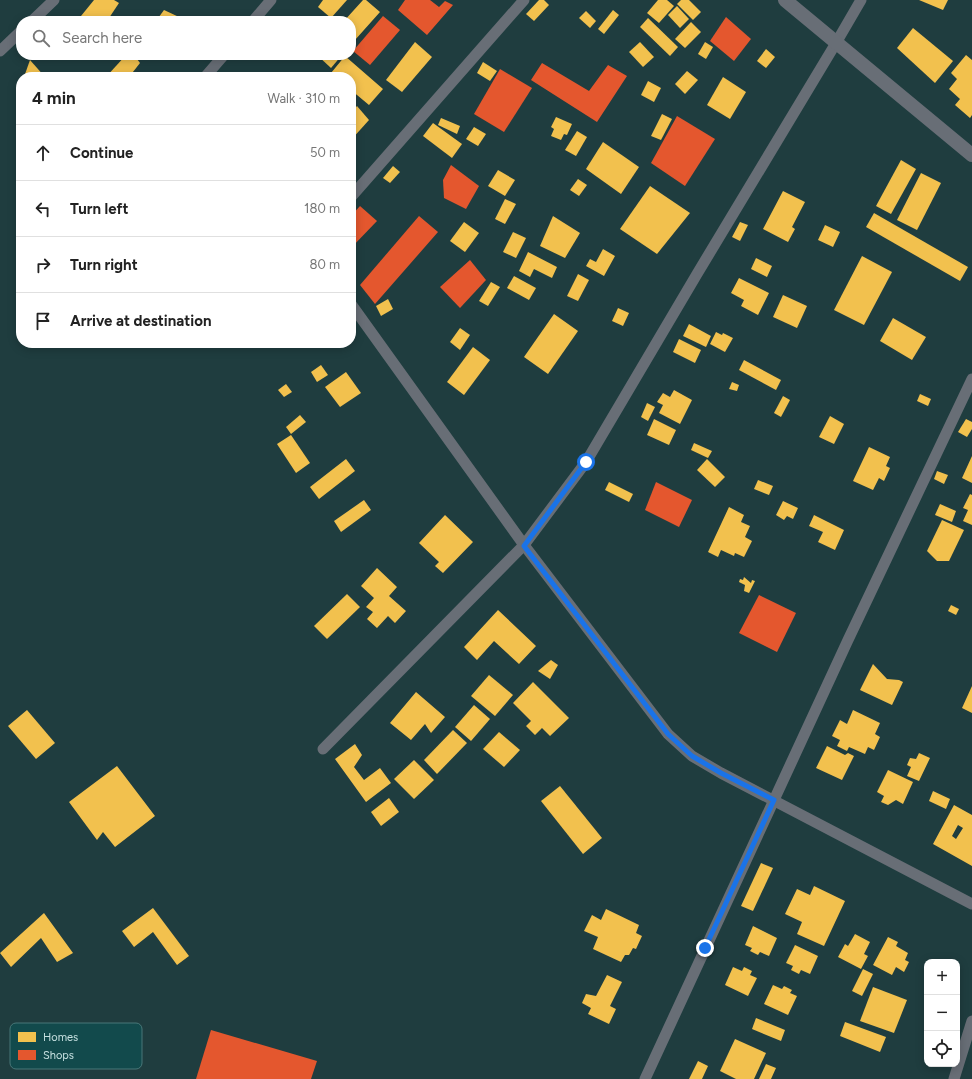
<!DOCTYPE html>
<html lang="en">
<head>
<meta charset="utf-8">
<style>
  body { margin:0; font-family:Figtree,sans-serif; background:#f2f2f2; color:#222 }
  .controls { position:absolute; right:12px; bottom:12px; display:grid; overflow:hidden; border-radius:8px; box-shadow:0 2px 10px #0003 }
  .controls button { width:36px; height:36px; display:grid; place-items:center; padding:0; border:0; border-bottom:1px solid #e0e0e0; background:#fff; color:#222; font:20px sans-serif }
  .stop { position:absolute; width:12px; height:12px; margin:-9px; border:3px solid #1a73e8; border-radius:50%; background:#fff }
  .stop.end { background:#1a73e8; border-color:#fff; box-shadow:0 1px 4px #0008 }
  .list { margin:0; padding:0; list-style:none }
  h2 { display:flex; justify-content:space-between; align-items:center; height:52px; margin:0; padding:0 16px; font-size:17px }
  h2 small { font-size:13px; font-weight:400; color:#767676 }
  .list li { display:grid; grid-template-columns:26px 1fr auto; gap:12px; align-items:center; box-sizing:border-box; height:56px; padding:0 16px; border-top:1px solid #e0e0e0 }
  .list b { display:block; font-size:15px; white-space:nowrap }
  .list em { font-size:13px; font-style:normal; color:#767676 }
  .icon { flex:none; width:22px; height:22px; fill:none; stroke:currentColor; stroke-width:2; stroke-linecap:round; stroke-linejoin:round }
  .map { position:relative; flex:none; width:972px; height:1079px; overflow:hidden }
  .search { position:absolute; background:#fff; box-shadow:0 2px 10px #0003; left:16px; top:16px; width:340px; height:44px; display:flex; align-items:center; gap:10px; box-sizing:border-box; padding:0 14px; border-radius:16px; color:#767676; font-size:15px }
  .panel { position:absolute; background:#fff; box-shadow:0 2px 10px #0003; left:16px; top:72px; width:340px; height:276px; border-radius:16px }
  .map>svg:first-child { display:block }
  .homes { fill:#f2c14e; fill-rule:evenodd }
  .shops { fill:#e4572e }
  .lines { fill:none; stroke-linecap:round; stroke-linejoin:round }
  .minor { stroke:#686e76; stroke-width:11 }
  .tertiary { stroke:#686e76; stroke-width:14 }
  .route { stroke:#1a73e8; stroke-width:5 }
  .key { fill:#124a4c; stroke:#487778; stroke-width:1 }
  .key-label { font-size:11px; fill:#c6e0e0 }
</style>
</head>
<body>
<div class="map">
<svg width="972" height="1079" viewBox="0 0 972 1079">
  <rect width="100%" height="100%" fill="#1f3d3f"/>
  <g class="homes">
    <path d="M94,0H114L119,3L107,21H91L81,16Z"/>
    <path d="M323,0H347L331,18L318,7Z"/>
    <path d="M363,0H366L380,12L355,40L351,37V21H344Z"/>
    <path d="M539,0H544L549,5L534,21L526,14Z"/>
    <path d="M658,0H667L674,6L659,23L647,13Z"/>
    <path d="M681,0H689L701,12L693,20L677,4Z"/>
    <path d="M919,0H948L943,10Z"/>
    <path d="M677,6L689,19L680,28L668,15Z"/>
    <path d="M164,10L179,17L175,21H156Z"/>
    <path d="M613,10L619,15L604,34L598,29Z"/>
    <path d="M586,11L596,21L590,28L579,18Z"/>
    <path d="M648,18L678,47L670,56L640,27Z"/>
    <path d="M691,22L701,32L685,48L675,39Z"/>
    <path d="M913,28L953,61L935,83L897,48Z"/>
    <path d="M415,42L432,57L402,92L386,80Z"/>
    <path d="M640,42L654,57L643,67L629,52Z"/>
    <path d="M705,42L713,47L706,59L698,54Z"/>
    <path d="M766,49L775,57L766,68L757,61Z"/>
    <path d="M126,55H134L140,63L129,77H106Z"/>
    <path d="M317,55H342L331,68Z"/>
    <path d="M966,55L972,60V115L970,118L955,105L960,99L949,89L957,79L951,73Z"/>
    <path d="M345,56L383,89L369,105L351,90V77H336L331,73Z"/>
    <path d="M30,60L45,77H24Z"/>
    <path d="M483,62L497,71L490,81L477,73Z"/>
    <path d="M687,71L698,80L685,94L675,84Z"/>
    <path d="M311,72L318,77H307Z"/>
    <path d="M723,77L746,92L730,119L707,105Z"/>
    <path d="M648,81L661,88L654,102L641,95Z"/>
    <path d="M357,106L369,120L351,140V113Z"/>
    <path d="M662,114L672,119L661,140L651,136Z"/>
    <path d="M556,117L572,124L567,135L564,134L561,140L551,136L554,129L551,127Z"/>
    <path d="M441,118L460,126L457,134L438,125Z"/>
    <path d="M433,123L462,144L452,158L423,136Z"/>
    <path d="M474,127L486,134L478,146L466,139Z"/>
    <path d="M577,131L587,137L576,156L565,150Z"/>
    <path d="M603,142L639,167L621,194L586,169Z"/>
    <path d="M901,160L916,169L891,214L876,206Z"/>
    <path d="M393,166L400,172L390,183L383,178Z"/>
    <path d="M498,170L515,180L505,196L488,186Z"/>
    <path d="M921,173L941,183L917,230L897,220Z"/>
    <path d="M578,179L587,185L579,196L570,190Z"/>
    <path d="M650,186L690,213L657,254L620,229Z"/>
    <path d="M783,191L805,202L792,227L795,229L788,242L763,229Z"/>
    <path d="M505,199L516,204L505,224L495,219Z"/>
    <path d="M874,213L968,267L960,281L866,227Z"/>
    <path d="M553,216L580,233L565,258L540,246Z"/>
    <path d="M464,222L479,233L465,252L450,241Z"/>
    <path d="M740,222L748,225L740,241L732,237Z"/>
    <path d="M825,225L840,232L833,247L818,240Z"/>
    <path d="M513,232L526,238L516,258L503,252Z"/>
    <path d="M603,249L615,256L604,276L586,266L590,259L596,262Z"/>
    <path d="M528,252L557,267L552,278L534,269L530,277L519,271Z"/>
    <path d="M862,256L892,272L864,325L834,310Z"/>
    <path d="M756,258L772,266L767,277L751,269Z"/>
    <path d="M578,274L589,280L578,301L567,296Z"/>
    <path d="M514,276L536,288L529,300L507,288Z"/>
    <path d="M739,278L769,293L758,315L741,306L744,300L731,293Z"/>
    <path d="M491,282L500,287L488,306L479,301Z"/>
    <path d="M783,295L807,306L797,328L773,317Z"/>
    <path d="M388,299L393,309L381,316L376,306Z"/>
    <path d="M618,308L629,313L623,326L612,321Z"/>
    <path d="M554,314L578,331L548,374L524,357Z"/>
    <path d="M893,318L926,337L912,360L880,341Z"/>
    <path d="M689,324L711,336L706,347L683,336Z"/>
    <path d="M460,328L470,335L460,350L450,342Z"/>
    <path d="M716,332L722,335L723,333L733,338L725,352L710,344Z"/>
    <path d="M679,339L701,350L695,363L673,352Z"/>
    <path d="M473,347L490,360L464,395L447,382Z"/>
    <path d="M744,360L781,380L776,390L739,370Z"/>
    <path d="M321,365L328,375L317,382L311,372Z"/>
    <path d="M346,372L361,393L340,407L325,387Z"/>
    <path d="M732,382L739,385L737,391L729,389Z"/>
    <path d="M286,384L292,392L284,397L278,390Z"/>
    <path d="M674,390L692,400L680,424L659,413L663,405L657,402L663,393L670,397Z"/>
    <path d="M920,394L931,399L928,406L917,401Z"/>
    <path d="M783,396L790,400L781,417L774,413Z"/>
    <path d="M647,403L655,407L648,421L641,417Z"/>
    <path d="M300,415L306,422L291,434L286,427Z"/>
    <path d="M830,416L844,424L834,444L819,437Z"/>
    <path d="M654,419L676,430L669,445L647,435Z"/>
    <path d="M966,419L972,422V429L967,437L958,432Z"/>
    <path d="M291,435L310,463L296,473L277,444Z"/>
    <path d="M694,443L712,451L708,458L691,450Z"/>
    <path d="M869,447L890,457L886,466L890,468L884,481L879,478L873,490L853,481Z"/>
    <path d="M972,456V483L962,478Z"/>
    <path d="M346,459L355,471L319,499L310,487Z"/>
    <path d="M707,459L725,477L715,487L697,470Z"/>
    <path d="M937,471L948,475L944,484L934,479Z"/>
    <path d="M758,480L773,486L769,495L754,489Z"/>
    <path d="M609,482L633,494L629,502L605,490Z"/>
    <path d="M970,494L972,495V525L963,521L968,510L963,508Z"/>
    <path d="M364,500L371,510L341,532L334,521Z"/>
    <path d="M783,501L798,508L793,519L787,516L784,520L776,515Z"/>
    <path d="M940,504L956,511L952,522L935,515Z"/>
    <path d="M729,507L744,515L741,522L750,526L745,537L752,541L744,557L735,553L734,556L721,550L718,557L708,552Z"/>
    <path d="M445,515L473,542L443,573L435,566L439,562L419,543Z"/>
    <path d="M814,515L844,530L835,550L818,542L823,532L809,526Z"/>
    <path d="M942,520L964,530L949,561H937L927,551Z"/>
    <path d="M377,568L397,587L389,596L406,611L395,623L388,616L377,628L367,619L373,612L366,607L374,598L361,586Z"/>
    <path d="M744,577L751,583L752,580L755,581L749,593L744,591L745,585L739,582L740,579L743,580Z"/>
    <path d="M347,594L360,607L327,639L314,626Z"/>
    <path d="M951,605L959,609L956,615L948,611Z"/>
    <path d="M498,610L536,646L519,664L494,641L477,660L464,647Z"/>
    <path d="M551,660L558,665L550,679L538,671Z"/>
    <path d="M873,664L887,679L899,680L903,682L892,705L860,690Z"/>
    <path d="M489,675L513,695L495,716L471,696Z"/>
    <path d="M533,682L569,718L550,736L542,728L535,735L526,726L531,721L513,703Z"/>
    <path d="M972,686V713L962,708Z"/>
    <path d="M416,692L445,717L431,733L425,724L411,740L390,723Z"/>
    <path d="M474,705L490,719L471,741L455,727Z"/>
    <path d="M27,710L55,743L36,759L8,726Z"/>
    <path d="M853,710L880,723L875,734L880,737L874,750L868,747L865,754L849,747L847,751L837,746L840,740L832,736L840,720L847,724Z"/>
    <path d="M453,730L467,743L437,774L424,760Z"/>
    <path d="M499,732L520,750L504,767L483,749Z"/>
    <path d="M355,744L362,755L354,767L364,780L380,768L391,783L366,802L335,759Z"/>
    <path d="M827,746L845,755L848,753L854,756L842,780L816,768Z"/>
    <path d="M919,753L930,758L919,781L907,776L911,767L907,765L910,758L916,759Z"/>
    <path d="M414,760L434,780L414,799L394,779Z"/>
    <path d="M117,766L155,816L115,847L103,832L97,840L69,802Z"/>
    <path d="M888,770L913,782L903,804L896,800L888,805L881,802L884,796L877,792Z"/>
    <path d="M560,786L602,838L583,854L541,801Z"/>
    <path d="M933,791L950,799L946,809L929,801Z"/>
    <path d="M389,798L399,812L381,826L371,812Z"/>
    <path d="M954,805L972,815V866L933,844ZM958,825L963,828L956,839L952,836Z"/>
    <path d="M761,863L773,868L753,911L741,906Z"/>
    <path d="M814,886L845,901L824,946L797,934L802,922L785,914L797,889L810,895Z"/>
    <path d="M153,908L189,956L177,965L153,932L134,947L122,931Z"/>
    <path d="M606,909L639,925L636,933L642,936L636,949L633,948L629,955H625L621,962L593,949L598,937L584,931L592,915L601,920Z"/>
    <path d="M44,913L73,953L57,962L41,938L11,967L0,953Z"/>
    <path d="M753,926L777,938L769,956L760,952L758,955L750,951L752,948L745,945Z"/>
    <path d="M855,934L870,942L864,954L868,956L861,969L838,957L845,944L848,946Z"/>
    <path d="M888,937L898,942L896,946L908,953L905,960L909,962L904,972L896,967L892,975L873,965Z"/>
    <path d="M795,945L818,956L810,974L801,970L799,974L791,970L793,966L786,963Z"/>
    <path d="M733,967L742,971L744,967L752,971L750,975L757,978L748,996L725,985Z"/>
    <path d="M863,969L873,974L862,996L852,991Z"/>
    <path d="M607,975L622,982L610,1006L616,1009L609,1024L588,1014L591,1008L582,1003L586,994L596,996Z"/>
    <path d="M773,985L782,989L784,986L792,990L790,993L797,996L788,1015L764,1004Z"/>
    <path d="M873,987L907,1000L894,1033L860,1021Z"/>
    <path d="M756,1018L785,1030L781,1041L752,1029Z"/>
    <path d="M845,1022L886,1037L880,1052L840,1036Z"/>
    <path d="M735,1039L766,1053L754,1079H736L720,1071Z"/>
    <path d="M698,1061L708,1066L702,1079H689Z"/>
    <path d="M766,1064L776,1068L771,1079H759Z"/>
  </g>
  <g class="shops">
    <path d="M405,0H430L439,7L445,1L453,5L427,35L398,10Z"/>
    <path d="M383,16L400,30L370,65L353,51Z"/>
    <path d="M726,17L751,39L734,61L710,41Z"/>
    <path d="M542,63L589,91L608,65L627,76L597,122L531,80Z"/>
    <path d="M500,69L532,88L504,132L474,114Z"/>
    <path d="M677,116L715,139L685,186L651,163Z"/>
    <path d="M451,165L479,186L466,209L444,198L443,180Z"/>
    <path d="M360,206L377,221L351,248V216Z"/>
    <path d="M419,216L438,232L375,304L360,285Z"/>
    <path d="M470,260L486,280L460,308L440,287Z"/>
    <path d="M656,482L692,500L679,527L645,510Z"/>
    <path d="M759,595L796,613L777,652L739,633Z"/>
    <path d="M211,1030L317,1061L311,1079H196Z"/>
  </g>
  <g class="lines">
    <g class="minor">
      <path d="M32,21L54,0"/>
      <path d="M253,21L271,0"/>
      <path d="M0,51L21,31"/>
      <path d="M205,77L224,55"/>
      <path d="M351,197L524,0"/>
      <path d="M351,304L524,545L668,734L692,756L721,773L972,904"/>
      <path d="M323,749L524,545L586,462L697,274L836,43L861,0"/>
      <path d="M645,1079L848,640L972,379"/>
      <path d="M954,1079L972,1021"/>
    </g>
    <path class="tertiary" d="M785,0L972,155"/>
  </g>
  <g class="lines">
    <path class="route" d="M586,462L524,546L668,734L692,756L721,773L774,800L705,948"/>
  </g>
  <rect x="10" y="1023" width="132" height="46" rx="6" class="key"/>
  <rect x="18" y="1032" width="18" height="10" fill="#f2c14e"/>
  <rect x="18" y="1050" width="18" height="10" fill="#e4572e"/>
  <g class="key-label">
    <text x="43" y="1041">Homes</text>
    <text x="43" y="1059">Shops</text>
  </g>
</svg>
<div class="controls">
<button>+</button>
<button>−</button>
<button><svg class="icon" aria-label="locate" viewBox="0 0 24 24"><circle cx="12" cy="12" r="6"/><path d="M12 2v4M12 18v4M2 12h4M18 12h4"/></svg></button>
</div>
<div class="stop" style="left:586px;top:462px"></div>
<div class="stop end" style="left:705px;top:948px"></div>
<div class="search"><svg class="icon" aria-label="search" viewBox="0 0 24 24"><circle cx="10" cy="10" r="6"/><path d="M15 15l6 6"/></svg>Search here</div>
<section class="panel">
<h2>4 min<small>Walk · 310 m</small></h2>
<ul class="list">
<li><svg class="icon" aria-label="ahead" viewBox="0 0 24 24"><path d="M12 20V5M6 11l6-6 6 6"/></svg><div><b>Continue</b></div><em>50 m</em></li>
<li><svg class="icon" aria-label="left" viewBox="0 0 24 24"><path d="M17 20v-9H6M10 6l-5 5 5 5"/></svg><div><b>Turn left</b></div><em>180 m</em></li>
<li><svg class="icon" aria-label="right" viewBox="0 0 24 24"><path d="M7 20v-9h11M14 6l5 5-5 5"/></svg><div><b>Turn right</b></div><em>80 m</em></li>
<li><svg class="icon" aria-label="arrive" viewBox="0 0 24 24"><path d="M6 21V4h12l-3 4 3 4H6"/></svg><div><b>Arrive at destination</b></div></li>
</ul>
</section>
</div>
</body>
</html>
